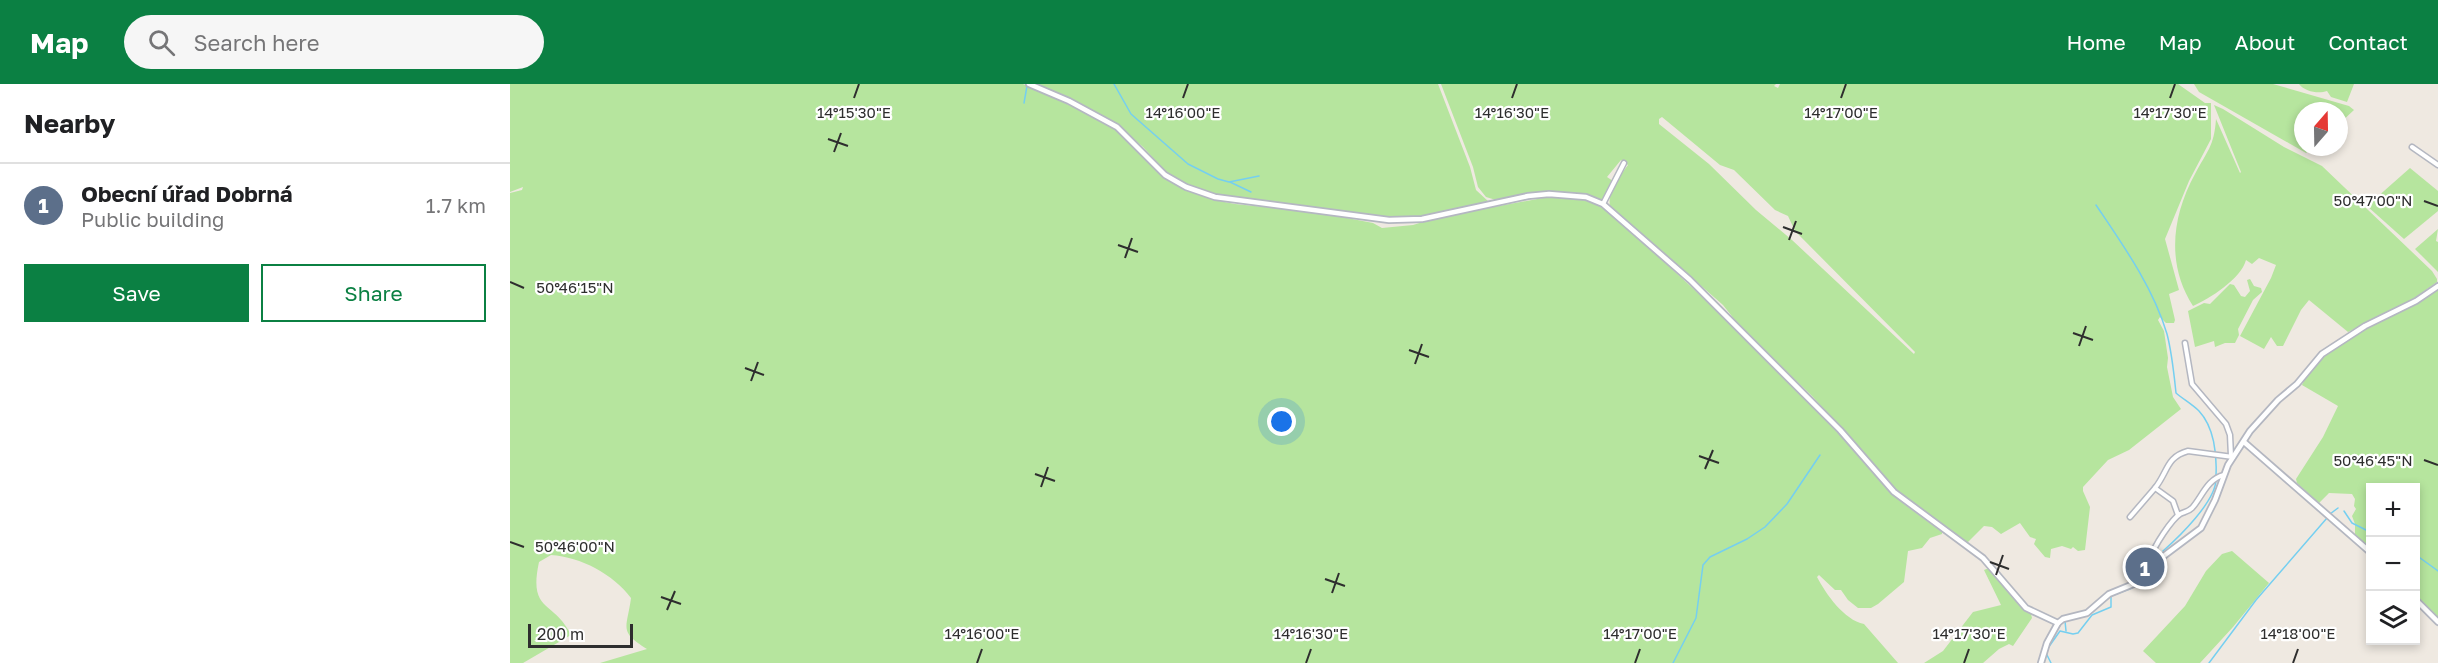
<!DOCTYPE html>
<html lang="en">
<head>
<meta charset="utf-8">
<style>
  body { margin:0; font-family:"Golos Text",sans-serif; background:#f6f6f6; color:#202124 }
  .controls { position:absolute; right:18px; bottom:18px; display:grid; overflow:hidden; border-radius:0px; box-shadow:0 3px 9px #0003 }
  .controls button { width:54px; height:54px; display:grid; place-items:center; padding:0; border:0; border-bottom:2px solid #e0e0e0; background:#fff; color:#202124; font:30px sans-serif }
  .compass { position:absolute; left:1784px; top:18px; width:54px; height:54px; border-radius:50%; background:#fff; box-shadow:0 3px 9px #0003; rotate:20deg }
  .scale { position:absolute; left:18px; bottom:15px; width:105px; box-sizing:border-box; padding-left:6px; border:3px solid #2e2e2e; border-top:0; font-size:16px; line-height:21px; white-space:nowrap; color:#2e2e2e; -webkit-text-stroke:4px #fff; paint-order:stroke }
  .you { position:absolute; left:772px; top:338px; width:21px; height:21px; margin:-15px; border:4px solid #fff; border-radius:50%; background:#1a73e8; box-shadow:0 0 0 9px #1a73e833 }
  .badge { display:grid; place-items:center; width:39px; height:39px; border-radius:50%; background:#0b8043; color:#fff; font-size:20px; font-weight:700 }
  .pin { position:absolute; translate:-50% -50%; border:3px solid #fff; box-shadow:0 2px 6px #0006 }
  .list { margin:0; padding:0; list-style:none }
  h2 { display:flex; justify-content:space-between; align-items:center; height:78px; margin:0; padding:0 24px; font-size:26px }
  h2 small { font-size:20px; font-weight:400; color:#757577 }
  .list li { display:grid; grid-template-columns:39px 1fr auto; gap:18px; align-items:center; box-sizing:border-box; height:84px; padding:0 24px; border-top:2px solid #e0e0e0 }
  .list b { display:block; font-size:22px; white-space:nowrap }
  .list p { margin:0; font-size:20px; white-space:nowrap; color:#757577 }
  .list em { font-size:20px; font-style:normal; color:#757577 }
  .actions { display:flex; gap:12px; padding:18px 24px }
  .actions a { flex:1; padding:14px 0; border:2px solid #0b8043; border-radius:0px; text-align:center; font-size:21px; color:#0b8043 }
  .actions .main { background:#0b8043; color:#fff }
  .icon { flex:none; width:33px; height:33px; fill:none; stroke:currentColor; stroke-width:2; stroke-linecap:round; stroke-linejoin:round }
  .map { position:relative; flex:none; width:1928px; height:579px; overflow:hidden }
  header { display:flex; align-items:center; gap:36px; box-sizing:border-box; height:84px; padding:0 30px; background:#0b8043; color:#fff }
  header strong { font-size:28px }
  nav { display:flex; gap:33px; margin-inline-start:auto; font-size:21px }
  .search { width:420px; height:54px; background:#f6f6f6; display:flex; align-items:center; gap:15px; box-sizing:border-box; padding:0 21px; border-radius:33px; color:#757577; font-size:22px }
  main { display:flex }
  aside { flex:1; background:#fff }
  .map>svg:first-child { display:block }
  .green { fill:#b6e59e; fill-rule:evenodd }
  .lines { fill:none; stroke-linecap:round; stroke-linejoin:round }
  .stream { stroke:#75cff0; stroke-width:1.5 }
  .minor-casing { stroke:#b4b7c1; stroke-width:7 }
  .tertiary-casing { stroke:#b4b7c1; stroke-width:8 }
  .minor { stroke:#fff; stroke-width:4 }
  .tertiary { stroke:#fff; stroke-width:4.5 }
  .ticks { fill:none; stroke:#2e2e2e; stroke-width:2 }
  .ticks-label { font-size:15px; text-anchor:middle; fill:#2e2e2e; stroke:#fff; stroke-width:4.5; stroke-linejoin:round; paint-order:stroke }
</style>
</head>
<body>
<header>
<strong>Map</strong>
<div class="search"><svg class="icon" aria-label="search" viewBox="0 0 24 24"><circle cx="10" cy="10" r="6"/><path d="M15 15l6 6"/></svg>Search here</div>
<nav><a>Home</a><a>Map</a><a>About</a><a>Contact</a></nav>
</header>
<main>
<aside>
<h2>Nearby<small></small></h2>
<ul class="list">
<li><span class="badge" style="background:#5c6f8a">1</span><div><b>Obecní úřad Dobrná</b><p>Public building</p></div><em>1.7 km</em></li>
</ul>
<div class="actions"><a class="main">Save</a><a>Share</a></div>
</aside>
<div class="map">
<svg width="1928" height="579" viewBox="0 0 1928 579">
  <rect width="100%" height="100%" fill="#efe9e1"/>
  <g class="green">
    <path d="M0,0H513L594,37L606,44L654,92L675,105L704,116L725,120L806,128L863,139L872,144L903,141L929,133L1038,113L1070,115L1086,120L1106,133L1245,262L1323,340L1394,420L1432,448V450L1420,454L1412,464L1398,467L1394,498L1368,520L1361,524H1348L1338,516L1331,506H1325L1309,491L1307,493C1316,510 1334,536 1354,540L1388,579H90L137,565C108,547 117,545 121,514C103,490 71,473 41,471L29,478C18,529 44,516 61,551L13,579H0V109L12,106L13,103L0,108Z"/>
    <path d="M525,0H928L960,83L966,106L979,118L912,132L879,134L705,111L677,101L657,89L633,63L607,41L560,15Z"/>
    <path d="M931,0H1266L1264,2L1268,4L1270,0H1668L1695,19H1701V55L1679,97L1655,155L1669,206L1659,210L1665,236L1664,239H1656L1650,233L1648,236L1654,247L1658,274L1657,283L1663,313L1671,325L1619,366L1598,376L1573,403V407L1580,423L1575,466L1568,467L1563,463L1561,465L1552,462L1541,465L1540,474L1535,473L1524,460L1526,455L1520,453L1510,439L1491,450L1482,443L1474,442L1457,459L1397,418L1302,312L1232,245L1213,221L1100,122C1097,107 1110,92 1118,81L1111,76L1097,93L1103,97L1093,116L1042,109L986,116L976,113L968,103L963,83ZM1152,33L1210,81L1224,86L1265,126L1278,132L1285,147L1405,268L1404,270L1282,156L1246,126L1199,80L1149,40V35Z"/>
    <path d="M1684,0H1763L1839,22L1844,26L1829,40V27H1793V63H1803L1796,69L1689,8Z"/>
    <path d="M1789,0H1844L1837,18L1821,13L1817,7C1809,10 1795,8 1789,0Z"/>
    <path d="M1704,21L1713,25L1774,63L1812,82L1922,187L1927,195V198L1896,220L1838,248L1799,216L1791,226L1773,262H1767L1761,253L1754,265L1730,252L1761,194L1766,181L1749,174L1742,180L1736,176C1731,195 1699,215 1683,222C1656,180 1662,132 1685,90C1697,67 1704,63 1706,35L1730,89L1731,88Z"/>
    <path d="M1900,84L1928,107V127L1894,155L1857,122Z"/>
    <path d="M1928,145L1926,157L1928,158V188L1905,165Z"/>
    <path d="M1740,195L1744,202L1751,204L1752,208L1743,216L1728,245L1729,251L1725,259H1715L1705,263L1704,257L1685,263L1678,227L1694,219L1700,220L1720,200L1724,201L1731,212L1735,213L1740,207L1737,196Z"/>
    <path d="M1928,205V536L1906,514V404H1860V466L1845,451V440L1842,432L1846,425L1844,422L1845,415L1842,410L1819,409L1809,419L1787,399L1786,395L1813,353L1828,322L1792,301C1814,255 1887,235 1928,205Z"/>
    <path d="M1722,467L1759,499L1723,543L1690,579H1646L1633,567L1675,522L1696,487L1712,470Z"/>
    <path d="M1479,484L1511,522L1521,530L1522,534L1503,562L1499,560L1489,565L1473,579H1414L1433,567L1463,528L1491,521L1474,486Z"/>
  </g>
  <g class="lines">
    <g class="stream">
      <path d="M604,0L621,30L678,80L708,95L719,98L749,92"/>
      <path d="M514,19L517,2"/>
      <path d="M720,98L741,108"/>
      <path d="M1586,121C1613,161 1643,203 1657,250C1662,269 1664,290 1666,309C1673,315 1683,321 1689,327C1704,343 1707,370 1706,391"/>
      <path d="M1834,427L1842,439L1860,448"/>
      <path d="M1820,430L1828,424"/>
      <path d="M1653,467C1669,453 1705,418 1706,396"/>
      <path d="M1906,471L1928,487"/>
      <path d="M1623,497V485"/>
      <path d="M1555,537L1556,547"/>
      <path d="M1538,564L1550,547L1563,550L1568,549L1582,531L1601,523V512L1622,504"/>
      <path d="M1536,569L1541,579"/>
      <path d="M1163,579L1186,534L1193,481L1200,473L1237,455L1255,443L1277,420L1310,371"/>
      <path d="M1699,579L1746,516L1817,434"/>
    </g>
    <g class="minor-casing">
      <g id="minor">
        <path d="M1902,63L1928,81"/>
        <path d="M1093,120L1114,79"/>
        <path d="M1675,259L1682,300L1716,340L1720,351L1721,372"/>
        <path d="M1645,404C1658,388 1656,373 1678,367L1723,373"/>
        <path d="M1620,433L1645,404L1663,417L1668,431"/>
        <path d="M1646,479L1642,472C1643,463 1662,435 1670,430C1674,428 1678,428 1682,424C1692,413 1697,395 1714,391"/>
      </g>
    </g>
    <g class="tertiary-casing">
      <g id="tertiary">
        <path d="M519,0L559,17L607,43L655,91L676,103L705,113L879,136L912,135L1018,112L1039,110L1076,113L1093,120L1180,196L1330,346L1384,408L1473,474L1516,524L1548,539"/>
        <path d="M1734,358L1860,468"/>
        <path d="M1906,516L1928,538"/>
        <path d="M1531,579L1537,559L1548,539L1553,535L1577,529L1599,510L1626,499L1651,474L1691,444L1705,416L1718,381L1740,347L1768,316L1787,300L1812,270L1855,242L1906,217L1928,202"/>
      </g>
    </g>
    <use href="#minor" class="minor"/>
    <use href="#tertiary" class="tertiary"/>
  </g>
  <path class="ticks" d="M344,14L349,0M673,14L678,0M1002,14L1007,0M1331,14L1336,0M1660,14L1665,0M318,55L338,62M324,68L331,49M1914,117L1928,122M1273,143L1292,150M1279,156L1286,137M608,161L628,168M615,174L622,154M0,198L14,204M1563,249L1583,256M1569,262L1576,242M899,266L919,273M905,280L912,260M235,284L254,291M241,297L248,278M1189,372L1209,379M1914,376L1928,381M1195,385L1203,366M525,390L545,397M531,403L538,383M0,458L14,463M1480,478L1499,485M1486,491L1493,471M815,495L835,502M822,509L829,489M151,513L171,520M157,526L165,507M467,579L472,565M796,579L801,565M1125,579L1130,565M1454,579L1459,565M1783,579L1788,565"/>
  <g class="ticks-label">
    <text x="1002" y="34">14°16'30"E</text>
    <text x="344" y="34">14°15'30"E</text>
    <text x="673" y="34">14°16'00"E</text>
    <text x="1331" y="34">14°17'00"E</text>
    <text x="1660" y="34">14°17'30"E</text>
    <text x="1863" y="122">50°47'00"N</text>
    <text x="65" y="209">50°46'15"N</text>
    <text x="1863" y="382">50°46'45"N</text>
    <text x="65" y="468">50°46'00"N</text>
    <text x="472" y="555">14°16'00"E</text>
    <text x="801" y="555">14°16'30"E</text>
    <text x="1130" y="555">14°17'00"E</text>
    <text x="1459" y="555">14°17'30"E</text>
    <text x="1788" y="555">14°18'00"E</text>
  </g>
</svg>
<div class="controls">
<button>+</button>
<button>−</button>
<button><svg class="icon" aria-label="layers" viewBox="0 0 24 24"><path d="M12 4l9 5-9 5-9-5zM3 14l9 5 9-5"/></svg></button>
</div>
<svg class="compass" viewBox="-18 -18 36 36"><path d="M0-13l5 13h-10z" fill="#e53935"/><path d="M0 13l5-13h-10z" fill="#757577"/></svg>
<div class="scale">200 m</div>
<div class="you"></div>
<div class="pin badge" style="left:1635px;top:483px;background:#5c6f8a">1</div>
</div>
</main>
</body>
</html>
